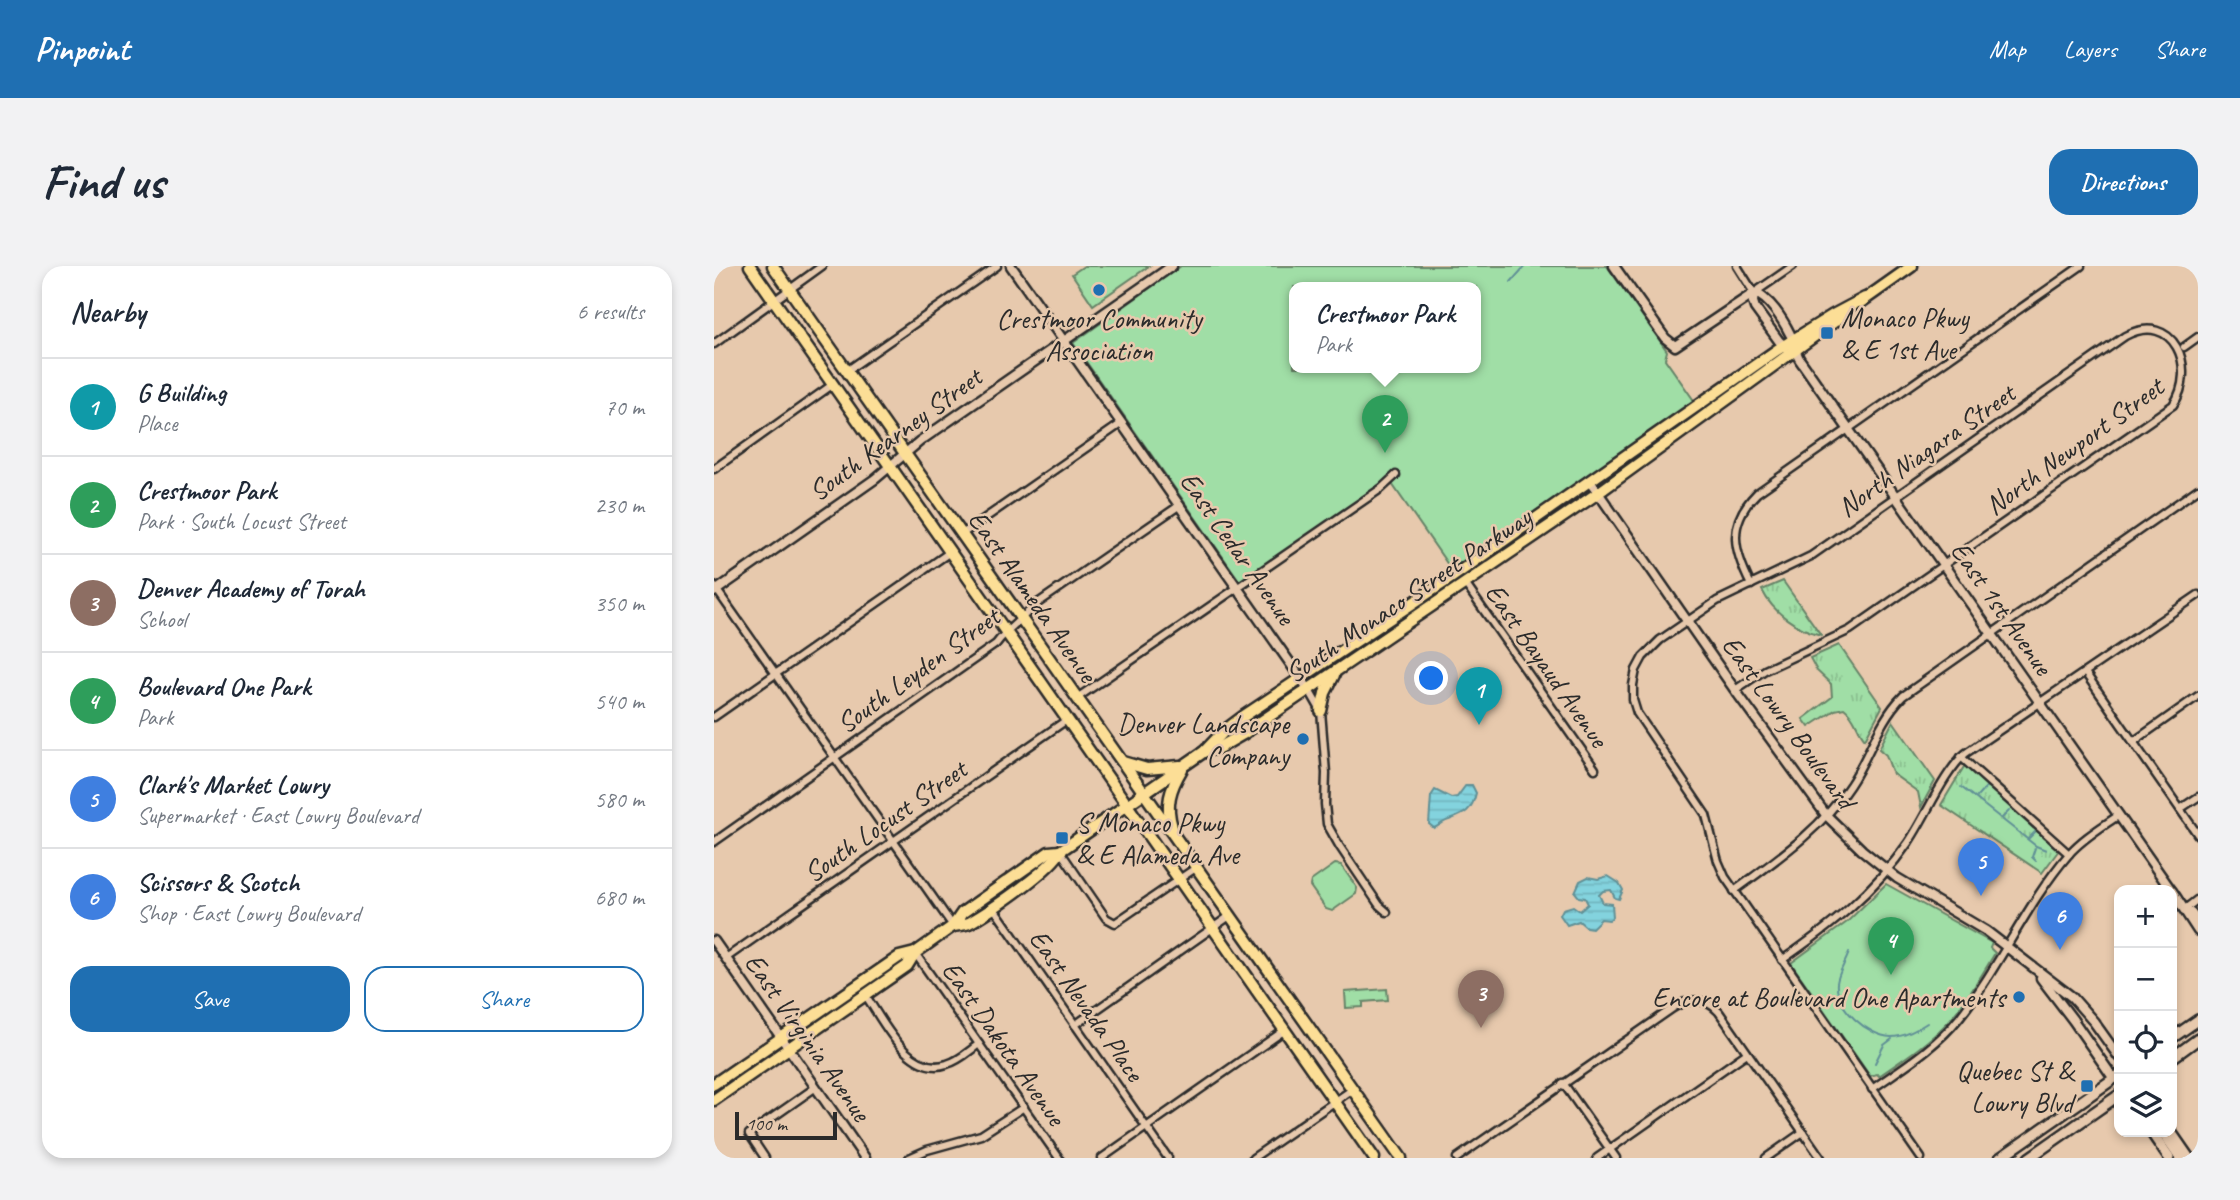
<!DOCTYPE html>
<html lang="en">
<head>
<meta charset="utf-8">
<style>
  body { margin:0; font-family:Caveat,sans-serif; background:#f2f2f3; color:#1f2937 }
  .controls { position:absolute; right:21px; bottom:21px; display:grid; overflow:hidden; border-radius:14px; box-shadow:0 4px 10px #0003 }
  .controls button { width:63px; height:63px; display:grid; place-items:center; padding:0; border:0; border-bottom:2px solid #e0e1e3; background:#fff; color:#1f2937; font:35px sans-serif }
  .scale { position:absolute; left:21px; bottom:18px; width:102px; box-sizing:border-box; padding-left:7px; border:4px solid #2b2b2b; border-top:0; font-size:19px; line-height:24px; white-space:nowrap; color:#2b2b2b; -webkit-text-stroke:5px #e7c9ad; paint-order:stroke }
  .you { position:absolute; left:718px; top:413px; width:24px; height:24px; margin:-18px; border:5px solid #fff; border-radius:50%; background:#1a73e8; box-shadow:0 0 0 10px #1a73e833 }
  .badge { display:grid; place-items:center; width:46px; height:46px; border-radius:50%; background:#1f6fb2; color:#fff; font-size:23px; font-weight:700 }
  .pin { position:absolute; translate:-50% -58px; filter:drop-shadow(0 2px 4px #0008) }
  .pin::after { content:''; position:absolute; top:37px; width:24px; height:21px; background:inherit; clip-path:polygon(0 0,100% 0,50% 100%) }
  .popup { position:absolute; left:575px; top:16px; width:192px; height:91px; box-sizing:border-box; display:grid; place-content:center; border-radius:14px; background:#fff; filter:drop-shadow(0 2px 5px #0005); font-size:23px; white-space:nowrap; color:#747a83 }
  .popup b { font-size:26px; color:#1f2937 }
  .popup::after { content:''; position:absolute; left:50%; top:100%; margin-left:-14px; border:14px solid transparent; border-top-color:#fff }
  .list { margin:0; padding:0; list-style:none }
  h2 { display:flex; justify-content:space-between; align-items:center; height:91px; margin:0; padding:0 28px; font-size:30px }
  h2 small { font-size:23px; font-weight:400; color:#747a83 }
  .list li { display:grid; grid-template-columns:46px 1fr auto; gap:21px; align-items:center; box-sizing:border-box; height:98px; padding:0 28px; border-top:2px solid #e0e1e3 }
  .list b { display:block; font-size:26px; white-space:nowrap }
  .list p { margin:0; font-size:23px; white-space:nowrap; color:#747a83 }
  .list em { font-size:23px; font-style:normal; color:#747a83 }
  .actions { display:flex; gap:14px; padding:21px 28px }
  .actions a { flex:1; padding:16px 0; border:2px solid #1f6fb2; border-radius:21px; text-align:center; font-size:24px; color:#1f6fb2 }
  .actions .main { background:#1f6fb2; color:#fff }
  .icon { flex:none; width:38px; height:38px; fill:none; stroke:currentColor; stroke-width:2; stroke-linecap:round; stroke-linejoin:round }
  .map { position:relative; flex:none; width:1484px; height:892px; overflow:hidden; border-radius:21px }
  header { display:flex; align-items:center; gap:42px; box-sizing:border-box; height:98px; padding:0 35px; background:#1f6fb2; color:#fff }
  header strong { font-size:33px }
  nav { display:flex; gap:38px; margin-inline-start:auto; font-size:24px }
  .intro { display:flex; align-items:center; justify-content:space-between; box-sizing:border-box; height:168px; padding:0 42px }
  h1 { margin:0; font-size:49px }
  .button { padding:18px 32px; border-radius:21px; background:#1f6fb2; color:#fff; font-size:24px; font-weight:700 }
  main { display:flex; gap:42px; padding:0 42px }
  aside { flex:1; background:#fff; border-radius:21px; box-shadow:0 4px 10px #0003 }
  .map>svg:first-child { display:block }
  .grass { fill:url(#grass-tufts); stroke:#668468; stroke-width:2 }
  .green { fill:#a0dea6; stroke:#668468; stroke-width:2; fill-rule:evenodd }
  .water { fill:url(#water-rules); stroke:#609096; stroke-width:2 }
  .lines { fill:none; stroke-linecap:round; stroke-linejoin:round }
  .stream { stroke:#609096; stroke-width:2 }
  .minor-casing { stroke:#2b2b2b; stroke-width:11 }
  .tertiary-casing { stroke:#2b2b2b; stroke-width:13 }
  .secondary-casing { stroke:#2b2b2b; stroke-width:14 }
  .primary-casing { stroke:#2b2b2b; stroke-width:15 }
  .minor { stroke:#e7c9ad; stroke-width:6 }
  .tertiary { stroke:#e7c9ad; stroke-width:8 }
  .secondary { stroke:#e7c9ad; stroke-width:9 }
  .primary { stroke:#fcde96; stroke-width:10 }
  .poi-dot { fill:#1f6fb2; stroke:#e7c9ad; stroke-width:2.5 }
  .labels { text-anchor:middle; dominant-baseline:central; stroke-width:5; stroke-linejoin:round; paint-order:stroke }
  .poi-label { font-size:28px; fill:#2b2b2b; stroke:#e7c9ad; text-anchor:end }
  .street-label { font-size:28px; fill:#2b2b2b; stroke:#e7c9ad }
</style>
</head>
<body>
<header>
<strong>Pinpoint</strong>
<nav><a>Map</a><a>Layers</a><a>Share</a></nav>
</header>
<div class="intro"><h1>Find us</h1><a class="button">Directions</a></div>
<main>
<aside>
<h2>Nearby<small>6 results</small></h2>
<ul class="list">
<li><span class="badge" style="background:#0f9aa8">1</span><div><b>G Building</b><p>Place</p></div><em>70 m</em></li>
<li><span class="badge" style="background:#2e9e5b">2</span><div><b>Crestmoor Park</b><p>Park · South Locust Street</p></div><em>230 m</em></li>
<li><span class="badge" style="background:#8d6e63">3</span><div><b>Denver Academy of Torah</b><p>School</p></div><em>350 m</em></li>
<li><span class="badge" style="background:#2e9e5b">4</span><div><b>Boulevard One Park</b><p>Park</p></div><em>540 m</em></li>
<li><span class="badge" style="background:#3f7fe0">5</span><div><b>Clark's Market Lowry</b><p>Supermarket · East Lowry Boulevard</p></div><em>580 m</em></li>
<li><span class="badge" style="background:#3f7fe0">6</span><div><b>Scissors &amp; Scotch</b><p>Shop · East Lowry Boulevard</p></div><em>680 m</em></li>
</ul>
<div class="actions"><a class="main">Save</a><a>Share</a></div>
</aside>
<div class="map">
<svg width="1484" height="892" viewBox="0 0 1484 892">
  <defs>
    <pattern id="grass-tufts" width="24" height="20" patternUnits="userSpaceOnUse" patternTransform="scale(1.75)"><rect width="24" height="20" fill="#a0dea6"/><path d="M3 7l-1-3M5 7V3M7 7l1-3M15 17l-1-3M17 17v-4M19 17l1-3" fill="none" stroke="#8abf8f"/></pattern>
    <pattern id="water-rules" width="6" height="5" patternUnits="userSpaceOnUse" patternTransform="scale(1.75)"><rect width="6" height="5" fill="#83d3de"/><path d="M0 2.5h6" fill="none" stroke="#71b5bf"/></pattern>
  </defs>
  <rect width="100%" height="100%" fill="#e7c9ad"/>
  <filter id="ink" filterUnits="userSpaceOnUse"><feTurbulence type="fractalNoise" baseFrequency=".0143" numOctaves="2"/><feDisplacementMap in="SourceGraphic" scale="14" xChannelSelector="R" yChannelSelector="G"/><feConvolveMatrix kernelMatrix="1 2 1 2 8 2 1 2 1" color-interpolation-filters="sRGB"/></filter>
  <g filter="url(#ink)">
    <g class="grass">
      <path d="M1069,315L1107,369C1083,363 1059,347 1048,324Z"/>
      <path d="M1125,379L1168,441L1151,473C1142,463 1142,451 1130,442L1121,444L1095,461L1089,453L1118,431L1117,418L1103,405L1096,392Z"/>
      <path d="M1179,455L1221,515L1207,541L1204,526L1179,508L1172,489L1165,483Z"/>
      <path d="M1251,499L1345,584L1328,607L1227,539Z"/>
    </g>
    <g class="green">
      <path d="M370,0H435L379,39L358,8Z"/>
      <path d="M467,0H893L953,85L951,93L981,136L737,303L678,218L530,321L359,77ZM580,21H762V101H580Z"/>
      <path d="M621,598L627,599L643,622L642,628L618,645L612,643L596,620L597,615Z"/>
      <path d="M1172,618L1278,677L1276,682L1281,687C1266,712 1251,738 1231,759C1212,779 1188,794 1165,810L1163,808L1156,810L1077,697L1133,656Z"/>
      <path d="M673,723L674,734L649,736V741L632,742L631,726Z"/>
    </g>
    <g class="water">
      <path d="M752,519H758L762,527C758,545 751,548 735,554C730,555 725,560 720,562L715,558L717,530L721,524L737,532L743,531Z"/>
      <path d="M894,610L905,617L909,624L905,633L901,632L897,624L889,625L885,629L889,637L898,638L899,651L895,654L887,653L878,662L872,661L865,655L853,659L846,649L849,643L859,640L866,645L874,638L871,632L865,631L861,626L866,615L874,611L884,613Z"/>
    </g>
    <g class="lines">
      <g class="stream">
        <path d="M797,16L811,0"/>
        <path d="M1247,521L1322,580L1332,584"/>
        <path d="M1263,531L1272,521"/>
        <path d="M1288,552L1295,545"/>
        <path d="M1314,573L1321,566"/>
        <path d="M1321,582L1318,591L1322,595"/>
        <path d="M1135,686C1132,696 1124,707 1123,717C1121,742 1154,770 1177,771C1190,771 1202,764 1213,757"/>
        <path d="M1161,797L1170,779L1178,773"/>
      </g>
      <g class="minor-casing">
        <g id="minor">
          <path d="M1023,0L1040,27L1079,0"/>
          <path d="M0,78L108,0"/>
          <path d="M1470,81L1484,71"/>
          <path d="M134,104L283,0"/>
          <path d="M0,203L118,119"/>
          <path d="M248,268L408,157"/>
          <path d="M752,319L881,503"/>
          <path d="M1037,319C1020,285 1012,258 1043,227L1367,0"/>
          <path d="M0,320L239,660"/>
          <path d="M1372,408L1484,569"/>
          <path d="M595,424L607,445L612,507L611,538L613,558L626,581L665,639L673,646"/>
          <path d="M1021,424L1051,404L1136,364L1459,139C1484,103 1460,44 1411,70L1097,290L1003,335L946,374L929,391L922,404L919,419V434L923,447L992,549L1004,595L1011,611L1207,892"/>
          <path d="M363,432L668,222L682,209"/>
          <path d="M0,451L236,286"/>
          <path d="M1419,476L1484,430"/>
          <path d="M1247,491L1355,588"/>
          <path d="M1466,543L1484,531"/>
          <path d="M0,576L282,378C293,363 308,353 321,339L466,239"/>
          <path d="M346,585L392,652L401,657L483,601"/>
          <path d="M1020,625C1062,594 1107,564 1136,519C1155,491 1164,455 1189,430L1484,223"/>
          <path d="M279,641L454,892"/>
          <path d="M1471,643L1484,633"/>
          <path d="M201,687L345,892"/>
          <path d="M12,692L354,453"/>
          <path d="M1068,694C1116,661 1160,626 1194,577C1212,551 1229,507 1252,487L1484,329"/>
          <path d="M152,730C169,755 195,811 233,798C245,795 255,785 265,778"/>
          <path d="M361,759L517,649"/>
          <path d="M849,817L902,892"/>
          <path d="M1158,823C1189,801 1221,782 1245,752C1286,701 1312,638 1355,588C1369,572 1388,561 1405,549"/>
          <path d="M51,892L35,868L102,821"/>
          <path d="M195,892L213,884L267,869L310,841"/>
          <path d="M388,892L571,764"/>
          <path d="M539,892L639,823"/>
          <path d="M743,892L959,742C975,732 992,731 1005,746L1107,892"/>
          <path d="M883,892L1033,787"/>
          <path d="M1052,892L1089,866"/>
        </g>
      </g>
      <g class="tertiary-casing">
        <g id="tertiary">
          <path d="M297,0L595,424"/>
          <path d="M900,0L951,72L961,80L1040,27"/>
          <path d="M1040,27C1055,31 1069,54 1076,68C1081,76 1080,85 1086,94L1457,624"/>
          <path d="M1040,27L1039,36L1041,42L1065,75L1073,82"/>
          <path d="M876,215L1021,424L1112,549L1148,584L1183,612L1272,665L1358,731L1380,756L1405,791"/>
          <path d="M0,326L161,213L206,175L458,0"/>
          <path d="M1458,625L1484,665"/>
          <path d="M1471,643L1477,647L1484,656"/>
          <path d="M0,675L151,892"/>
          <path d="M1327,712L1359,754L1400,813"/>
        </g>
      </g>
      <g class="secondary-casing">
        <g id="secondary">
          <path d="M1458,772L1484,754"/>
          <path d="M1458,792L1484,773"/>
          <path d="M1437,866L1455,892"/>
          <path d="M1448,866L1466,892"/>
          <path d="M1457,866L1475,892"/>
          <path d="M1286,892L1405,809"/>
          <path d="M1315,892L1405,829"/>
        </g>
      </g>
      <g class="primary-casing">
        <g id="primary">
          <path d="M36,0L660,892"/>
          <path d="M59,0L687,892"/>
          <path d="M1147,36L1198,0"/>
          <path d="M607,445L611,427L620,409"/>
          <path d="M491,485L505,482L529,468L884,227L1135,45"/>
          <path d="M409,496L433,503L466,500"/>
          <path d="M458,561C451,539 456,523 468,503"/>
          <path d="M239,660C245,659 250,659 255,657C273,647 340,602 346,585L491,485L510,465L530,450L738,311L1063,84L1119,49L1151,32"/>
          <path d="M0,818L185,691L201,687L239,660L248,647L335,586L346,585"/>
          <path d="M0,834L193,700L201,687"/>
        </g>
      </g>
      <use href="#minor" class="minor"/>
      <use href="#tertiary" class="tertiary"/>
      <use href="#secondary" class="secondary"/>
      <use href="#primary" class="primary"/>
    </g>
  </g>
  <g class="poi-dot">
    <circle cx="385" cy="24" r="7"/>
    <rect x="1106" y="60" width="14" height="14" rx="3.5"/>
    <circle cx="589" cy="473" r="7"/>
    <rect x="341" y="565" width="14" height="14" rx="3.5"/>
    <circle cx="1305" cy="731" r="7"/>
    <rect x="1366" y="813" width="14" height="14" rx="3.5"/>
  </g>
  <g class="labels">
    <g class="poi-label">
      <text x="1127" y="51" text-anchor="start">Monaco Pkwy<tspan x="1127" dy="32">&amp; E 1st Ave</tspan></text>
      <text x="385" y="52" text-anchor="middle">Crestmoor Community<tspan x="385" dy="32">Association</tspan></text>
      <text x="575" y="457">Denver Landscape<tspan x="575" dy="32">Company</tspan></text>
      <text x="362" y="556" text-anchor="start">S Monaco Pkwy<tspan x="362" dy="32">&amp; E Alameda Ave</tspan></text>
      <text x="1291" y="731">Encore at Boulevard One Apartments</text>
      <text x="1359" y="804">Quebec St &amp;<tspan x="1359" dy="32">Lowry Blvd</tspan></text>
    </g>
    <g class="street-label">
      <text transform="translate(181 168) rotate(-36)">South Kearney Street</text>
      <text transform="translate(1360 180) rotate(-36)">North Newport Street</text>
      <text transform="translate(1212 184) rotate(-35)">North Niagara Street</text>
      <text transform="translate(524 282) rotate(55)">East Cedar Avenue</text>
      <text transform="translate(694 329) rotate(-34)">South Monaco Street Parkway</text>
      <text transform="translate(319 330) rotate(55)">East Alameda Avenue</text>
      <text transform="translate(1288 342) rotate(55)">East 1st Avenue</text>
      <text transform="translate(833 399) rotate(55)">East Bayaud Avenue</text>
      <text transform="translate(204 404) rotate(-36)">South Leyden Street</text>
      <text transform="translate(1075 456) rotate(54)">East Lowry Boulevard</text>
      <text transform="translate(171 555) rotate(-35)">South Locust Street</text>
      <text transform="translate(373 739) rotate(55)">East Nevada Place</text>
      <text transform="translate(94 771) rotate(55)">East Virginia Avenue</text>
      <text transform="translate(290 777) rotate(55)">East Dakota Avenue</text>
    </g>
  </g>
</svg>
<div class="controls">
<button>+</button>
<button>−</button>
<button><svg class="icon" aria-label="locate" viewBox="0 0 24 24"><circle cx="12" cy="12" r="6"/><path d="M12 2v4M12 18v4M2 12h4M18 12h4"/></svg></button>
<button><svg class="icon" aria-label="layers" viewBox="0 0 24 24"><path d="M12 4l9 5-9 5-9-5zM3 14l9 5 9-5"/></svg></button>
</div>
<div class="scale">100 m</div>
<div class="you"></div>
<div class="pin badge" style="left:765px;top:459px;background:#0f9aa8">1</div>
<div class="pin badge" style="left:671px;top:187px;background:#2e9e5b">2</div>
<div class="popup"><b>Crestmoor Park</b>Park</div>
<div class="pin badge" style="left:767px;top:762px;background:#8d6e63">3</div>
<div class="pin badge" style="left:1177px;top:709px;background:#2e9e5b">4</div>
<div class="pin badge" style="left:1267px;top:630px;background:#3f7fe0">5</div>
<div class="pin badge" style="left:1346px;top:684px;background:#3f7fe0">6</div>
</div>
</main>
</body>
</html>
